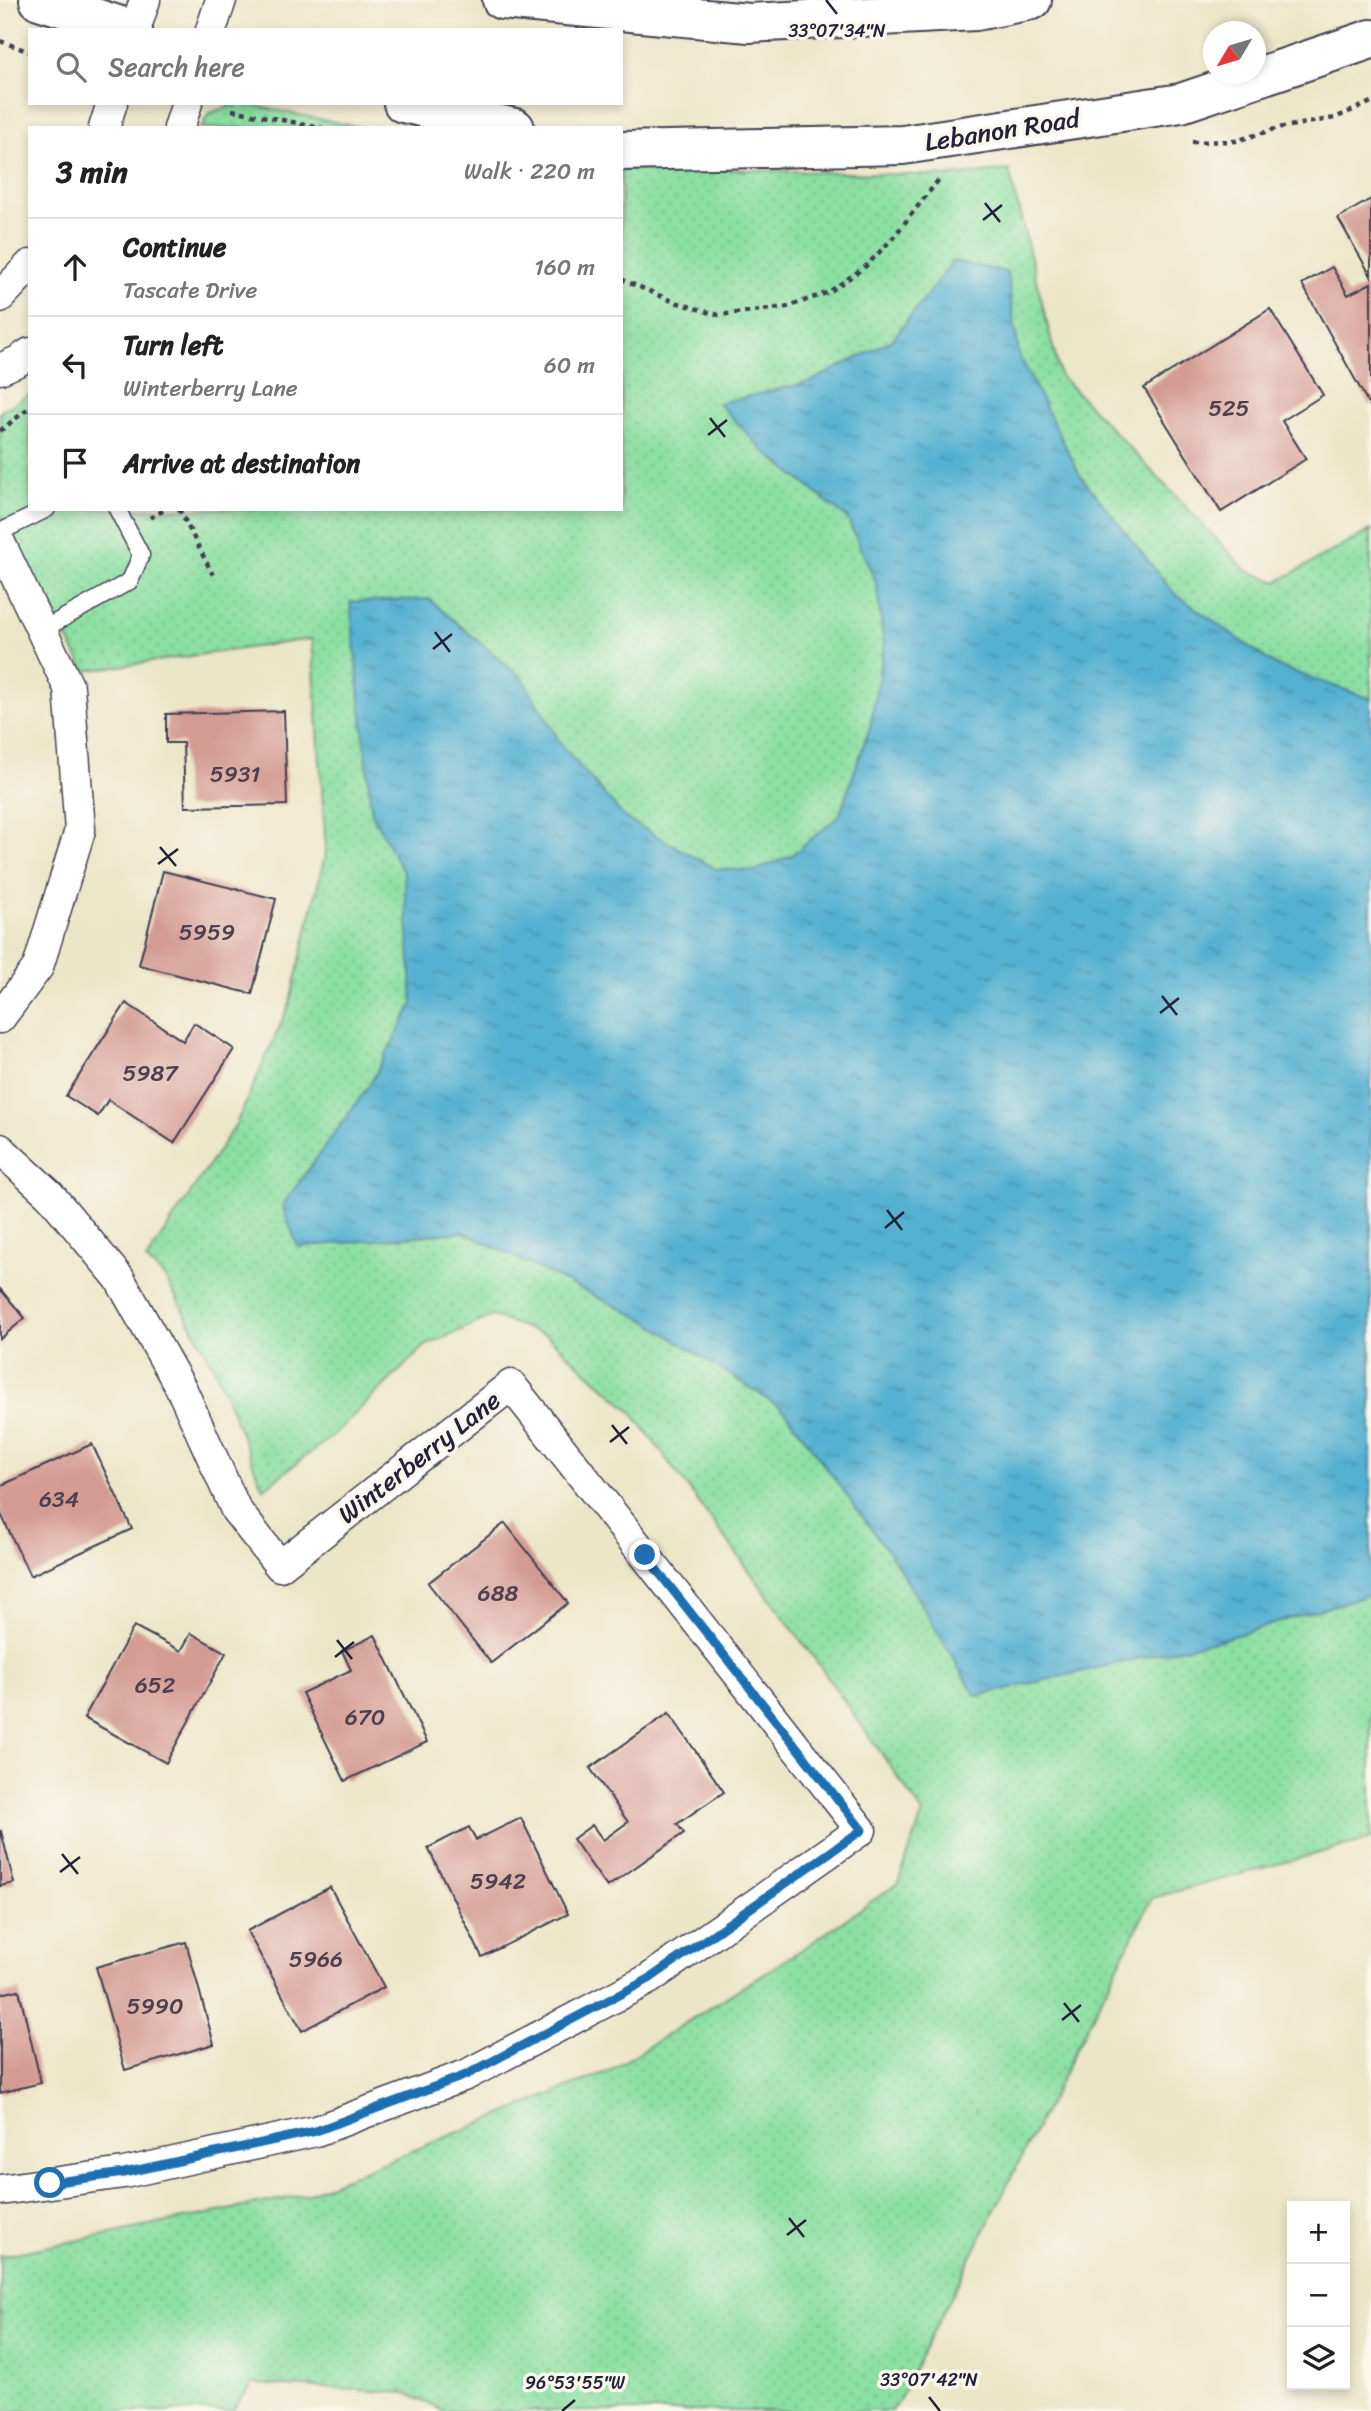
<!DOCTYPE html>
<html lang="en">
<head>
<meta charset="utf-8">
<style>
  body { margin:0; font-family:Sriracha,sans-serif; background:#f2f2f2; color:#222 }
  .controls { position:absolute; right:21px; bottom:21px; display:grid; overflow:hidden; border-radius:0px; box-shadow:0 4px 10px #0003 }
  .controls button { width:63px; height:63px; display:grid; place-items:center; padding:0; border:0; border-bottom:2px solid #e0e0e0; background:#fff; color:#222; font:35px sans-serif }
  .compass { position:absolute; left:1203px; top:21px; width:63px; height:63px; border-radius:50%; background:#fff; box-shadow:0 4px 10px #0003; rotate:232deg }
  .stop { position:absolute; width:21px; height:21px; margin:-16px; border:5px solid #1f6fb2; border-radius:50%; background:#fff }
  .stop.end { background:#1f6fb2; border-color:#fff; box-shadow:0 2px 7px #0008 }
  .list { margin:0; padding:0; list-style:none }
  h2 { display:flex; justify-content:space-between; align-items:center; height:91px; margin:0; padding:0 28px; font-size:30px }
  h2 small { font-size:23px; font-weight:400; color:#767676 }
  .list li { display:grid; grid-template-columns:46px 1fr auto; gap:21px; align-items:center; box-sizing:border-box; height:98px; padding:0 28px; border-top:2px solid #e0e0e0 }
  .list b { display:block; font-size:26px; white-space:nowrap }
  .list p { margin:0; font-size:23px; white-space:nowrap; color:#767676 }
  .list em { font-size:23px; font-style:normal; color:#767676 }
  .icon { flex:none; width:38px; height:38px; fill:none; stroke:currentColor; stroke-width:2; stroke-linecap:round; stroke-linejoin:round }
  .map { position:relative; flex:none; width:1371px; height:2411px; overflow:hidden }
  .search { position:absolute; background:#fff; box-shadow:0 4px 10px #0003; left:28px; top:28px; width:595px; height:77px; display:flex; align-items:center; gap:18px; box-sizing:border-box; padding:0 24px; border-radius:0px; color:#767676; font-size:26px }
  .panel { position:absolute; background:#fff; box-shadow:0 4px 10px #0003; left:28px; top:126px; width:595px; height:385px; border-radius:0px }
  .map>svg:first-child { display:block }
  .grass { fill:url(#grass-dots); stroke:#56806e; stroke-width:2 }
  .water { fill:url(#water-ripples); stroke:#3b6a86; stroke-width:2 }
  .building { fill:#d49b93 }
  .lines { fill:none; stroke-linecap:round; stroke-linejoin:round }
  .service-casing { stroke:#403f50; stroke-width:19 }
  .minor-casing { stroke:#403f50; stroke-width:33 }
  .secondary-casing { stroke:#403f50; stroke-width:42 }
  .path { stroke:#403f50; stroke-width:4.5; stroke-dasharray:5 5; stroke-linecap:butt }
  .service { stroke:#fff; stroke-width:16 }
  .minor { stroke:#fff; stroke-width:30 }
  .secondary { stroke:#fff; stroke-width:38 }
  .route { stroke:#1f6fb2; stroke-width:9 }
  .ticks { fill:none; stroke:#22223b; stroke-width:2.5 }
  .labels { text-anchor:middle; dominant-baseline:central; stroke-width:7; stroke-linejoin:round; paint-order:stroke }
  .number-label { font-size:23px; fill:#4e4051 }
  .street-label { font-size:26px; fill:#22223b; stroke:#fbf7ec }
  .ticks-label { font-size:18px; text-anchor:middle; fill:#22223b; stroke:#fbf7ec; stroke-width:7; stroke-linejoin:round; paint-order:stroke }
</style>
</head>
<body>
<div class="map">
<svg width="1371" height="2411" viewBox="0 0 1371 2411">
  <defs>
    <pattern id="grass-dots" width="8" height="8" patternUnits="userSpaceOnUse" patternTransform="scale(1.75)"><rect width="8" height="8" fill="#8adfa1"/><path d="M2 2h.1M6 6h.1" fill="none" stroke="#77bf8c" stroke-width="1.8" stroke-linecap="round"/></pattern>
    <pattern id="water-ripples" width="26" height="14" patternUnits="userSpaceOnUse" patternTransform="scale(1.75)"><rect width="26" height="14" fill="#54b1d2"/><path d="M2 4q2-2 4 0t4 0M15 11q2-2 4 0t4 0" fill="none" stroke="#4590ac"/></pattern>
  </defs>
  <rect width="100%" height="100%" fill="#fbf7ec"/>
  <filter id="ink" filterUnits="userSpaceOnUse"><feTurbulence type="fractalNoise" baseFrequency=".0143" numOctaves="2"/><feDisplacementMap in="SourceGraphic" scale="14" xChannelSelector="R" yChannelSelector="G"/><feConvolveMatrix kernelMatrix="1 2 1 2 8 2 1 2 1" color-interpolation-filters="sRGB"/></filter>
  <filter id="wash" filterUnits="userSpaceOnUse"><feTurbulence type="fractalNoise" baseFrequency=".00686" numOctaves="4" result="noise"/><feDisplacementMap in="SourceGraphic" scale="28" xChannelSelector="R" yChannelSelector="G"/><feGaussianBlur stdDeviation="1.57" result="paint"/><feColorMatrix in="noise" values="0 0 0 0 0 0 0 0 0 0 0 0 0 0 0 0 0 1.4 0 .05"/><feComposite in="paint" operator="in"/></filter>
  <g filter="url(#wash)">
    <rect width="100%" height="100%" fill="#ece6c8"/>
    <g class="grass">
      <path d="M241,103L364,128H201L209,113Z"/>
      <path d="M621,166L951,176L1009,170L1060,375L1246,570L1277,582L1371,530V1839L1152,1898L896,2406L891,2411H443L406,2393L253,2384L232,2411H0V2256L307,2194L611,2070L804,1948L898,1883L923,1813L822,1669L631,1411L546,1335L492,1316L425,1346L332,1436L263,1489L216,1371L165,1277L146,1260L236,1124L289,1006L326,851L312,639L85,671L0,514V412L30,394V509H621Z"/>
    </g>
    <path class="water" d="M953,261L1007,272L1019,355L1080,475L1174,593L1277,666L1371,699V1594L1227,1638L976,1696L895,1561L784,1410L645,1320L463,1232L298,1247L282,1206L370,1084L413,1004L404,874L372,814L350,602L429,599L523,679L563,747L625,818L716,869L755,871L792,855L839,816L870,727L884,645L876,582L847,518L764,451L718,403L810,382L892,340Z"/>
    <g id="blocks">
      <g class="building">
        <path d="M1371,199V276L1338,218Z"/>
        <path d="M1332,267L1348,295L1371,283V408L1302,284Z"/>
        <path d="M1270,309L1323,395L1282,421L1306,459L1221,512L1144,388Z"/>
        <path d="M284,711L287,805L185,807L183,743H166V714Z"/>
        <path d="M163,871L276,899L252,994L139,965Z"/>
        <path d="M126,1003L183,1041L194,1023L234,1049L174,1143L108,1100L98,1116L66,1096Z"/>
        <path d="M0,1289L25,1318L0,1339Z"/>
        <path d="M92,1444L132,1529L30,1576L0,1512V1486Z"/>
        <path d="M505,1523L568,1603L491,1663L428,1583Z"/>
        <path d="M134,1626L181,1651L191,1633L226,1653L166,1763L84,1718Z"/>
        <path d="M375,1635L427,1742L345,1781L302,1693L351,1670L342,1651Z"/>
        <path d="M669,1713L724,1792L677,1824L684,1833L607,1887L573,1839L592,1825L603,1840L628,1822L590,1768Z"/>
        <path d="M521,1818L568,1914L482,1957L428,1848L469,1827L476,1840Z"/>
        <path d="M1,1831L14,1883L0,1886V1832Z"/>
        <path d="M330,1887L384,1987L302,2031L247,1931Z"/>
        <path d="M186,1942L214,2044L125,2070L96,1967Z"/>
        <path d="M19,1990L41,2083L0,2093V1994Z"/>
      </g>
    </g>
  </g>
  <g filter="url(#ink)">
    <use href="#blocks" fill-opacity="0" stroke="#403f50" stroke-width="2"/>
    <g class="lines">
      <g class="service-casing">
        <g id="service">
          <path d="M0,532L47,509"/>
          <path d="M42,630L130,581L141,555L117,509"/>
        </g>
      </g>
      <g class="minor-casing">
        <g id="minor">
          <path d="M135,30L145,0"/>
          <path d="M211,30L221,0"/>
          <path d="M104,128L112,103"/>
          <path d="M179,128L187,103"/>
          <path d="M0,297L30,265"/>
          <path d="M0,369L18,361L30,353"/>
          <path d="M0,543L69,688L80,830L38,967L0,1018"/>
          <path d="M0,1149L50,1195L119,1278L182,1390L236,1510L280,1566L511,1385L861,1830L649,1979L466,2075L316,2131L124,2173L0,2190"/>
        </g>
      </g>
      <g class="secondary-casing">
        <g id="secondary">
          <path d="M39,0L133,30"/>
          <path d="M502,0L749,23L976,11L1032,0"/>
          <path d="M403,103L515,128"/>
          <path d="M621,151L903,145L1181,103L1371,39"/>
        </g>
      </g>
      <g class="path">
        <path d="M0,41L30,52"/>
        <path d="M232,110L322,128"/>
        <path d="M1192,142L1236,141L1278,128L1335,118L1371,102"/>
        <path d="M621,279L672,301L718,315L787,307L829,292L866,266L892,239L940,178"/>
        <path d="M0,431L30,407"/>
        <path d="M179,509L213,575"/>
        <path d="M150,518L166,509"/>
      </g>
      <use href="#service" class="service"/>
      <use href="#minor" class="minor"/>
      <use href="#secondary" class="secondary"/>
    </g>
  </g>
  <g class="lines" filter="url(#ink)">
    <path class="route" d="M50,2183L124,2173L316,2131L466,2075L649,1979L862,1830L645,1555"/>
  </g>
  <path class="ticks" d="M826,0L837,14M985,203L1000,222M983,220L1002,205M710,418L725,437M708,435L727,420M435,632L450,652M433,649L452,634M160,847L176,866M158,864L178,849M1162,996L1177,1015M1160,1013L1179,998M887,1210L902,1230M885,1228L904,1212M612,1425L627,1444M610,1442L629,1427M337,1640L352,1659M335,1657L354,1642M62,1854L78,1874M60,1872L80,1857M1064,2003L1079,2022M1062,2020L1081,2005M789,2218L804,2237M787,2235L806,2220M929,2397L940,2411M562,2411L575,2400"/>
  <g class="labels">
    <g class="number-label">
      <text x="1229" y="408">525</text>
      <text x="235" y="774">5931</text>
      <text x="207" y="932">5959</text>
      <text x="150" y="1073">5987</text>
      <text x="59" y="1499">634</text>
      <text x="498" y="1593">688</text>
      <text x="155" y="1685">652</text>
      <text x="365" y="1717">670</text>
      <text x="498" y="1881">5942</text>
      <text x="316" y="1959">5966</text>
      <text x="155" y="2006">5990</text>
    </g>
    <g class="street-label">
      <text transform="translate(1002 130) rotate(-9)">Lebanon Road</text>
      <text transform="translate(419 1457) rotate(-38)">Winterberry Lane</text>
    </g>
  </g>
  <g class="ticks-label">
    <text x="837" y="37">33°07'34"N</text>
    <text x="929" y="2386">33°07'42"N</text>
    <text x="575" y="2389">96°53'55"W</text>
  </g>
</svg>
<div class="controls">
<button>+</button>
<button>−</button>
<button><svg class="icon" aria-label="layers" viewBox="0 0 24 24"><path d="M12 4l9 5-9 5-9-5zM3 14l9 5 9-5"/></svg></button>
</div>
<svg class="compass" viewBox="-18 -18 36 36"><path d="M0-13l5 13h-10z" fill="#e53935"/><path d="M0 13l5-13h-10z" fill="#767676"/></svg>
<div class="stop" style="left:50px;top:2183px"></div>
<div class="stop end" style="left:645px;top:1555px"></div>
<div class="search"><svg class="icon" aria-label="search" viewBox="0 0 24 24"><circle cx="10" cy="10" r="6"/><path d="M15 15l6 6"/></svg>Search here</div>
<section class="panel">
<h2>3 min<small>Walk · 220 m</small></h2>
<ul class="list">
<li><svg class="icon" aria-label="ahead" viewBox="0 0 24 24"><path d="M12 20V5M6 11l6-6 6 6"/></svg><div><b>Continue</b><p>Tascate Drive</p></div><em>160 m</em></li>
<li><svg class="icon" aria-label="left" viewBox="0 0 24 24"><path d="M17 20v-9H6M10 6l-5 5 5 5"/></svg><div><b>Turn left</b><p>Winterberry Lane</p></div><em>60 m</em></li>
<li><svg class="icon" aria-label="arrive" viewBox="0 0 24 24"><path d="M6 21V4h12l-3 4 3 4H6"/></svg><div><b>Arrive at destination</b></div></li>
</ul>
</section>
</div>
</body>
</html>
